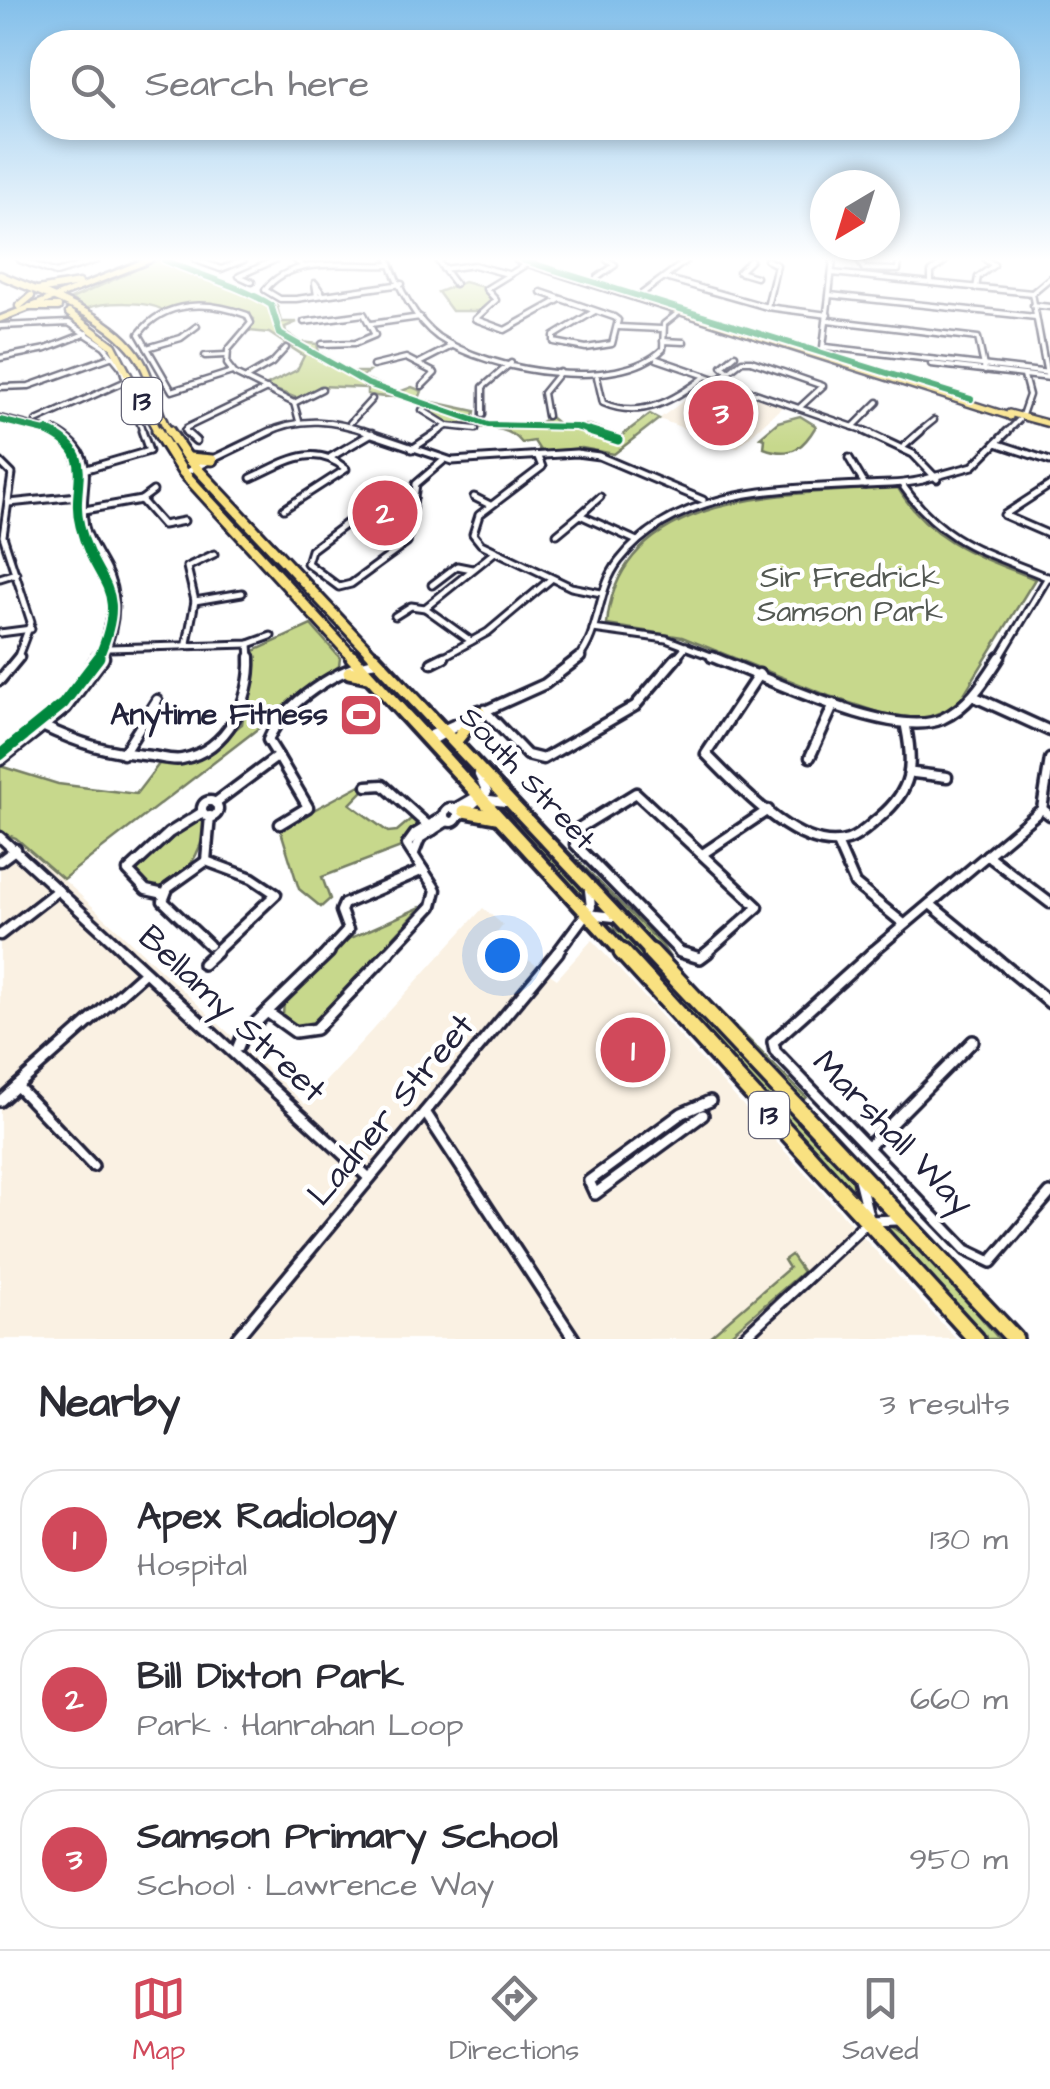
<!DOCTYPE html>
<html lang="en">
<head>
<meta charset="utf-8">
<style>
  body { margin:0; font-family:"Architects Daughter",sans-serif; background:#f7f7f7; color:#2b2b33 }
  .compass { position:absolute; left:810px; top:170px; width:90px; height:90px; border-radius:50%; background:#fff; box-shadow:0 5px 15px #0003; rotate:218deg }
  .you { position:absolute; left:502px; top:955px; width:35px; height:35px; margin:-25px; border:8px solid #fff; border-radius:50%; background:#1a73e8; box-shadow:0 0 0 15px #1a73e833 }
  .badge { display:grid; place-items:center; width:65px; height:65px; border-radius:50%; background:#d1495b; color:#fff; font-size:32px; font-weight:700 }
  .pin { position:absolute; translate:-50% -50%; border:5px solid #fff; box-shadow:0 2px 10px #0006 }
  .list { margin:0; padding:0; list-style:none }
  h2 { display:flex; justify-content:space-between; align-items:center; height:130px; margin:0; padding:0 40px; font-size:42px }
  h2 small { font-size:32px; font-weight:400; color:#7c7c81 }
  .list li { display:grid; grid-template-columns:65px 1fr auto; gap:30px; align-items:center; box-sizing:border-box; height:140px; margin:0 20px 20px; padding:0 20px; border:2px solid #e1e1e2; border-radius:40px }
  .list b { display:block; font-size:38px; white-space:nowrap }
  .list p { margin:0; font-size:32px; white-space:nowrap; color:#7c7c81 }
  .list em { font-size:32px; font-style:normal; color:#7c7c81 }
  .icon { flex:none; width:55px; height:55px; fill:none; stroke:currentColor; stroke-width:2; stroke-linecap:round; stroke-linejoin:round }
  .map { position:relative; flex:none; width:1050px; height:1339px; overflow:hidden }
  .search { position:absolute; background:#fff; box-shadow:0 5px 15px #0003; left:30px; right:30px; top:30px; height:110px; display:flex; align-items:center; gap:25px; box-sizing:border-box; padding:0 35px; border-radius:40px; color:#7c7c81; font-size:38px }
  .sheet { height:610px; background:#fff }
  nav { display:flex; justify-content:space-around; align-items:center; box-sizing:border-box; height:140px; border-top:2px solid #e1e1e2; background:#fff; font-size:28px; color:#7c7c81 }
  nav a { display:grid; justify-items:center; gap:5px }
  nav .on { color:#d1495b }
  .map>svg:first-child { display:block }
  .built { fill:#faf1e3 }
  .green { fill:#c7d88c; stroke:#747d64; stroke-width:2.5 }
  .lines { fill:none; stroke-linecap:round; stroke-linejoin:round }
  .stream { stroke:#618aa6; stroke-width:2.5 }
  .minor-far3-casing { stroke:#22223b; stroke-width:9 }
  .minor-far2-casing { stroke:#22223b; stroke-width:11 }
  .minor-far1-casing { stroke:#22223b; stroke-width:15 }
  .minor-casing { stroke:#22223b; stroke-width:16 }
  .major-casing { stroke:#22223b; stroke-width:10 }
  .highway-far3-casing { stroke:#22223b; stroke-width:11 }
  .highway-far2-casing { stroke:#22223b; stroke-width:15 }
  .highway-far1-casing { stroke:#22223b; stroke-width:19 }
  .highway-casing { stroke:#22223b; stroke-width:22 }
  .minor-far3 { stroke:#fff; stroke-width:4 }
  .minor-far2 { stroke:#fff; stroke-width:5 }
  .minor-far1 { stroke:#fff; stroke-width:8 }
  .minor { stroke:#fff; stroke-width:9 }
  .major { stroke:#f9e181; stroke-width:5 }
  .highway-far3 { stroke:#f9e181; stroke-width:6 }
  .highway-far2 { stroke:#f9e181; stroke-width:9 }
  .highway-far1 { stroke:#f9e181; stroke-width:11 }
  .highway { stroke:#f9e181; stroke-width:15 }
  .cycleway-far2-casing { stroke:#fff; stroke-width:10 }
  .cycleway-far1-casing { stroke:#fff; stroke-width:14 }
  .cycleway-casing { stroke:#fff; stroke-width:18 }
  .cycleway-far2 { stroke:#00873e; stroke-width:6 }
  .cycleway-far1 { stroke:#00873e; stroke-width:9 }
  .cycleway { stroke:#00873e; stroke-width:11 }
  .labels { text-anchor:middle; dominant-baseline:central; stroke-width:9; stroke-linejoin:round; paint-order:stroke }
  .shield { fill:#fff; stroke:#646476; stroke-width:2.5 }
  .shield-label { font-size:28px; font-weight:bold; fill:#22223b }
  .park-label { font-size:30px; fill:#545953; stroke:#fff }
  .poi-label { font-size:30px; font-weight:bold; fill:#22223b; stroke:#fff; text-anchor:end }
  .street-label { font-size:30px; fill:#22223b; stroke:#fff }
  .near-street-label { font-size:35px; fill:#22223b; stroke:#fff }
</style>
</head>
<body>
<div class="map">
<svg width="1050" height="1339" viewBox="0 0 1050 1339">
  <rect width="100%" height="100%" fill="#fff"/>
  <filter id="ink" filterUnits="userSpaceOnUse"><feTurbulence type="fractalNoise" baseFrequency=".01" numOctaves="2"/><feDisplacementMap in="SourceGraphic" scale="20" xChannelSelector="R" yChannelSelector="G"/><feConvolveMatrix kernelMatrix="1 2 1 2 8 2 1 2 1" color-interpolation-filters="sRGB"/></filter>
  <g filter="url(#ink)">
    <g class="built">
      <path d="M713,383L782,407L737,448L659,419L706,384Z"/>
      <path d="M0,832L16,838L63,879L305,1104L483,908L503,925L494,937L557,979L592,940L956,1339H0Z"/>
    </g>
    <g class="green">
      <path d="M157,260H169L244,288L277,306L281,322H297L285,327L286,332L301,342L317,344L319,352L353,372H368L361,377L399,392L412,387L422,391L419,399L475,411L474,417L497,425L534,426L550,417L561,426L590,425L621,436L650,414L659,419L614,454L582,448L541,452L534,441L522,443C506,422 476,430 454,425C439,422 426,408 414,401C398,393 383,400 367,394V388L320,386L299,399L265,386L297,370L304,356L269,333L249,331L254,319C231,300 190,304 163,310C147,301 103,301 86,309L71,299Z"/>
      <path d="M464,282L483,287L492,303L478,311H452L438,292Z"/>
      <path d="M800,416L816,426C805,445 793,459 764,448L765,439L760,437L778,422Z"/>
      <path d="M898,488C930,542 980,557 1035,579L956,707L922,719L880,713L829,696L682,637L607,625C617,487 798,494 898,488Z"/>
      <path d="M409,501L405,531L352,524L376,505Z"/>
      <path d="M311,625L340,658L339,666L63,879L16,838L0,832V766L58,784L136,794L159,764C195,765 214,746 242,724L254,651Z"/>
      <path d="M366,782L365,789L350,804L388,832L397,831L412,818L418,826L401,847L322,877L330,899L321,907L299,889L280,828Z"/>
      <path d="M489,801C513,802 587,884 588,907Z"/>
      <path d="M521,804L661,944L677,968L806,1097L803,1100L780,1080Z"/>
      <path d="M199,818L206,822C201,856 187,877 154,890L132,874L134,865Z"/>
      <path d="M421,907L313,1025L295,1026L283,1015L284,1001L344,941Z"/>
      <path d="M600,920L632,939L855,1183L849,1194Z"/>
      <path d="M887,1224L919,1245L999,1339H986L882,1230Z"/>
      <path d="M791,1255L803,1272L725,1339H707L789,1268L784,1260Z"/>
    </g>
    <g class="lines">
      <path class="stream" d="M468,770L476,780"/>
      <g class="minor-far3-casing">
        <g id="minor-far3">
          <path d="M20,260L56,273L97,260"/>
          <path d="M196,260L221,269L244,260"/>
          <path d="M295,260L303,266"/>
          <path d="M389,260C397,285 416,321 438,337C488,371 618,394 663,349L664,324L682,310"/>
          <path d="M437,260L455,284"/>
          <path d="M751,260L739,272L756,277"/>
          <path d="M767,260L777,265L767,307"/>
          <path d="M859,260L864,269L898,270L899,260"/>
          <path d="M530,262L486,289L496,300L475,319L505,330L559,300"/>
          <path d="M389,265C349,267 292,254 265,290L280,299H296L402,284"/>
          <path d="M443,269L474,265L508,274"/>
          <path d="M832,273L1032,293"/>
          <path d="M597,278L615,265L607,260"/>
          <path d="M665,278L767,307L828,315"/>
          <path d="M252,282L239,276L275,260"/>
          <path d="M931,283V272L947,260"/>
          <path d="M976,288L978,277L994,265L986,260"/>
          <path d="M541,292L614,317L618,320L612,344L586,348L554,342V336L595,311"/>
          <path d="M830,295L1036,317"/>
          <path d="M317,296L315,283L323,295"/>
          <path d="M636,298L687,260"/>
          <path d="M1033,305L1050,307"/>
          <path d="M828,320L978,338L985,371"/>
          <path d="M304,322L364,314L375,335L356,343L322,344"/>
          <path d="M371,324L420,317"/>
          <path d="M0,326L69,323L104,346L122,368L143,433"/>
          <path d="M618,327L661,329"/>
          <path d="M663,341L684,342"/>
          <path d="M826,347L1050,373"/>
          <path d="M147,348L181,338L197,326"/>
          <path d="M205,356L226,355"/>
          <path d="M822,356L833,260"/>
          <path d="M0,358L46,349L87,333"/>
          <path d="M657,359L871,433"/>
          <path d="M419,363L452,346"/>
          <path d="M931,364L1050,378"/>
          <path d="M373,366L406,358L435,373L422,386"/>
          <path d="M728,371L722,366L735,355"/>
          <path d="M232,372L172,391L139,334C165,299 209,301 247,315L251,323L228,350L227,364L235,374L294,403L299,421"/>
          <path d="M1047,375L1032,293L1050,278"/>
          <path d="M597,377L603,403C641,420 675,400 706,376"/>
          <path d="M246,378L272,363L286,348"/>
          <path d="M719,379L742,361H751L823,386L799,408"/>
          <path d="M0,387L29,386L113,356"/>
          <path d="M294,403L322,389"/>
          <path d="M422,410L448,426L476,429"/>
          <path d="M483,415V387L511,363"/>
          <path d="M1022,415L1029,395L1024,376"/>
          <path d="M547,416L543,393L560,372"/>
          <path d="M0,418L60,433"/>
          <path d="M36,421L126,381"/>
          <path d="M350,423L372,399"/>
          <path d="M853,427L878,402"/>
          <path d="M186,433V428L267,389"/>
          <path d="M266,433C301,416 334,420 370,433"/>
          <path d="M436,433L447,426"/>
          <path d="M918,433L934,420"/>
          <path d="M1006,433L1019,420"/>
        </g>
      </g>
      <g class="minor-far2-casing">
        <g id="minor-far2">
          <path d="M55,431C105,458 76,486 85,527C89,542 99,555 106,569C121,598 115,630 102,659"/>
          <path d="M185,431L196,441"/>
          <path d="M363,431L452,461L576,453L599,456L703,500"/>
          <path d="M864,431L913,454L937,479"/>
          <path d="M996,443L1050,461"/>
          <path d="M70,446C88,477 78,515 89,548"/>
          <path d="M904,446L921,431"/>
          <path d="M412,449L439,431"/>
          <path d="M331,457L372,433"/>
          <path d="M538,457L542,467L479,515L473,534L481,544L571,587L601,593"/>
          <path d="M849,458L865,485"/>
          <path d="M0,462L12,474L3,536L31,622L17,659"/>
          <path d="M87,469L149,451L142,431"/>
          <path d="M184,473L271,431"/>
          <path d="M251,478C285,463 313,441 346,469L284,509"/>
          <path d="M922,480L973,466L1008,431"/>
          <path d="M1050,485L1004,515L1050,535"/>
          <path d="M903,486C945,545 985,551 1049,578"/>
          <path d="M474,497L490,505"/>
          <path d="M600,497L580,515L637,541"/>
          <path d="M414,498L407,543L351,584L339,587L307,563L311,550L371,505Z"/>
          <path d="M414,498L416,484L444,460"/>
          <path d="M141,500L163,525L184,521"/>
          <path d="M9,503L78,496"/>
          <path d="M79,511L141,500L153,491"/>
          <path d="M557,534L580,515"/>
          <path d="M0,578L16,573"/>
          <path d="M432,585L457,566L472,569"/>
          <path d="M195,601L242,593"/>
          <path d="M395,616L411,606L425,608"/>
          <path d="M593,629L666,639L719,659"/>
          <path d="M0,633L31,629"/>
          <path d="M471,641L425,608L496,551"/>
          <path d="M187,643L195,601L187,567L214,554"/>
          <path d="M249,644L250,659"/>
          <path d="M109,648L249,644L271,636"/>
          <path d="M96,659L103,648L110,615"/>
          <path d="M439,659L488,632L551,579"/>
          <path d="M578,659C601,631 596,590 619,561C675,489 778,489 861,485C881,484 902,485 922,480"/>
          <path d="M675,659L686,646"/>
          <path d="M999,659L1048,577"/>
        </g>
      </g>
      <g class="minor-far1-casing">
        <g id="minor-far1">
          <path d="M712,657C764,676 893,741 942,719C969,707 985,680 1000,657"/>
          <path d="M432,663L444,657"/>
          <path d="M759,674L706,754C736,784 800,856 848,840C860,836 870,825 880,817C912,790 914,767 906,727"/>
          <path d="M0,680L19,657"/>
          <path d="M70,697L97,657"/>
          <path d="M975,697L1050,731"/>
          <path d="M484,710L527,755L543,759L635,706L677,657"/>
          <path d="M40,725C83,745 104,751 151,756C160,757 173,761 182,759C228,750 252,698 250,657"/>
          <path d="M427,737L545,684L580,657"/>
          <path d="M429,742L465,721"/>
          <path d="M123,754L157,700"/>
          <path d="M278,756L308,807L280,824"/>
          <path d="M810,757L834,704"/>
          <path d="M0,760L66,708L104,657"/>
          <path d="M914,773L947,777"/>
          <path d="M367,786L383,785L433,830"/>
          <circle cx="210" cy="809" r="8"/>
          <path d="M215,803L278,756L268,740C284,703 338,667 377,662"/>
          <circle cx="451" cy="815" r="7"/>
          <path d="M455,809L474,798L505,802"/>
          <path d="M1042,809L1050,815"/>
          <path d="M459,816L487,792L479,775"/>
          <path d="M0,837L127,954"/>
          <path d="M837,843L855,884L904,924"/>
          <path d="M414,853L420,838L447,821"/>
          <path d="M704,853L768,810"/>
          <path d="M987,855L1050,903"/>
          <path d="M0,861L16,849"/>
          <path d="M206,861L168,888L163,901L209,945"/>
          <path d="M206,861L210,816"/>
          <path d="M206,861L252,878L276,894L213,954"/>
          <path d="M164,894L146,890L128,871L169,833L201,813"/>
          <path d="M930,904L991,954"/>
          <path d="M587,914L614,917"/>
          <path d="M0,935L58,890"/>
          <path d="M326,954L348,930L341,911L344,904L423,870"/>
          <path d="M387,954L432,906L436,890L407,845L415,834L443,817"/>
          <path d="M556,954L591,907L589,890"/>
          <path d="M687,954L680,952L575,844L579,828L636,793L758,907L705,954"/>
          <path d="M870,954L1042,809L1050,759"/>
        </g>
      </g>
      <g class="minor-casing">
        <g id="minor">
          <path d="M124,952L369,1178"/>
          <path d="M680,952L700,958L708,952"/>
          <path d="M873,952L773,1042L775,1051L966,1250L991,1262L1050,1193"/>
          <path d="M988,952L1050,1003"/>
          <path d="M203,964L216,952"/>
          <path d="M267,1012L295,1032L316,1029L389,952"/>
          <path d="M238,1047L243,1035L329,952"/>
          <path d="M17,1086L93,1166"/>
          <path d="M0,1101L145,972"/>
          <path d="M425,1112L574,1339"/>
          <path d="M703,1115L595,1194L589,1181L682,1113L710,1101"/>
          <path d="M868,1147L973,1041"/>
          <path d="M859,1179L868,1215"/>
          <path d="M236,1339L558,952"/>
          <path d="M742,1339L868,1221L898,1220"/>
        </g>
      </g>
      <g class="major-casing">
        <g id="major">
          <path d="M517,260L1009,416"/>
          <path d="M0,319L149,260"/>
          <path d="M1010,417L1009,413L1050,424"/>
        </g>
      </g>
      <g class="highway-far3-casing">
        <g id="highway-far3">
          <path d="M0,275C49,297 119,316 144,367C155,389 156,413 170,433"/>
          <path d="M38,290L79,283"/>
          <path d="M19,306L31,296"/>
          <path d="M30,307H58"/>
          <path d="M69,313L113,346L158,433"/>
        </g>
      </g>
      <g class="highway-far2-casing">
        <g id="highway-far2">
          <path d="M157,431L182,471L354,659"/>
          <path d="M169,431L189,460L376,659"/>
          <path d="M189,458L212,460"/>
        </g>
      </g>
      <g class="highway-far1-casing">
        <g id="highway-far1">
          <path d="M352,657L624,954"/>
          <path d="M374,657L653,954"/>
          <path d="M349,672L368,676"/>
          <path d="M455,742L479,712"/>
          <path d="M464,811L496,817"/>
        </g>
      </g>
      <g class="highway-casing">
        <g id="highway">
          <path d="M622,952L976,1339"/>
          <path d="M651,952L1015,1339"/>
        </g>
      </g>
      <use href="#minor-far3" class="minor-far3"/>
      <use href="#minor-far2" class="minor-far2"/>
      <use href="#minor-far1" class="minor-far1"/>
      <use href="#minor" class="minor"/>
      <use href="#major" class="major"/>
      <use href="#highway-far3" class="highway-far3"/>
      <use href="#highway-far2" class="highway-far2"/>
      <use href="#highway-far1" class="highway-far1"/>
      <use href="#highway" class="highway"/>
      <g class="cycleway-far2-casing">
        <g id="cycleway-far2">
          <path d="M164,260C200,276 239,285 271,305L280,334L368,384L488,425L576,427L597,433"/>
          <path d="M522,260L971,399"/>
          <path d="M0,420L53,433"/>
        </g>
      </g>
      <g class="cycleway-far1-casing">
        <g id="cycleway-far1">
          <path d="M47,431C100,455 69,485 80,526C95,587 131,583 98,659"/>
          <path d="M589,431L618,440"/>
        </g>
      </g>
      <g class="cycleway-casing">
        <path id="cycleway" d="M0,755L63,704L99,657"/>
      </g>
      <use href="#cycleway-far2" class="cycleway-far2"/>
      <use href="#cycleway-far1" class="cycleway-far1"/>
      <use href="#cycleway" class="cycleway"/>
    </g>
  </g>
  <linearGradient id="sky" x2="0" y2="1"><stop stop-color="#83bfea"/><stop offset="0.58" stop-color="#fff"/><stop offset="1" stop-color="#fff" stop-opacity="0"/></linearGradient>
  <rect width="1050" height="447" fill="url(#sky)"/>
  <defs>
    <g id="stadium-square" transform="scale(2.25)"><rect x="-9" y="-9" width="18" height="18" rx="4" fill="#d1495b" stroke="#fff"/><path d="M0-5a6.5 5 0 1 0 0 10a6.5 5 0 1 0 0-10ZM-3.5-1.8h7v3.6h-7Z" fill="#fff"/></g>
  </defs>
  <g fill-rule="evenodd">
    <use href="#stadium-square" x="361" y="715"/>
  </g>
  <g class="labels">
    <g class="shield">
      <rect x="122" y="378" width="40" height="46" rx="8"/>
      <rect x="749" y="1092" width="40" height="46" rx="8"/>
    </g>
    <g class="shield-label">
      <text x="142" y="401">13</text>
      <text x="769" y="1115">13</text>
    </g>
    <g class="park-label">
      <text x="850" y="578">Sir Fredrick<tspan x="850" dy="34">Samson Park</tspan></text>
    </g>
    <g class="poi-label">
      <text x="328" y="715">Anytime Fitness</text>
    </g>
    <g class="street-label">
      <text transform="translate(527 778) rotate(47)">South Street</text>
    </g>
    <g class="near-street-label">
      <text transform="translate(232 1014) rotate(43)">Bellamy Street</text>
      <text transform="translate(391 1110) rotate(-50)">Ladner Street</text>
      <text transform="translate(893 1133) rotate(46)">Marshall Way</text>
    </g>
  </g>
</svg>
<svg class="compass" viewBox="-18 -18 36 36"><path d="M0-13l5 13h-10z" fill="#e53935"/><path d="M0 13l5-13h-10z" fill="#7c7c81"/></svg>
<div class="you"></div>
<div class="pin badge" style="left:633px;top:1050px">1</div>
<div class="pin badge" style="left:385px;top:513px">2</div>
<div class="pin badge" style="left:721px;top:413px">3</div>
<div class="search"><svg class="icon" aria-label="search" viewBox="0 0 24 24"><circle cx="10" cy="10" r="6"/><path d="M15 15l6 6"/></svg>Search here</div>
</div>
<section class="sheet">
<h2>Nearby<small>3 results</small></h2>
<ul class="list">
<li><span class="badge">1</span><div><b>Apex Radiology</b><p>Hospital</p></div><em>130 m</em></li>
<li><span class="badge">2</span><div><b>Bill Dixton Park</b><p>Park · Hanrahan Loop</p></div><em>660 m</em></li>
<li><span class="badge">3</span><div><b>Samson Primary School</b><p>School · Lawrence Way</p></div><em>950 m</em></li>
</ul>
</section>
<nav>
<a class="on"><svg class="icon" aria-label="map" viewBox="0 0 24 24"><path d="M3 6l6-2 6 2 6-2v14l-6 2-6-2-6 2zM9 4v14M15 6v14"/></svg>Map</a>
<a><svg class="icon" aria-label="directions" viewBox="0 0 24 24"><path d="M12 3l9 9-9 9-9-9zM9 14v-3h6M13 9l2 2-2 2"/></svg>Directions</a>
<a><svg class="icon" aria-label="saved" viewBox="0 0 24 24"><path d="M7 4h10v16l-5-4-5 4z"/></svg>Saved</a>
</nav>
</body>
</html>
